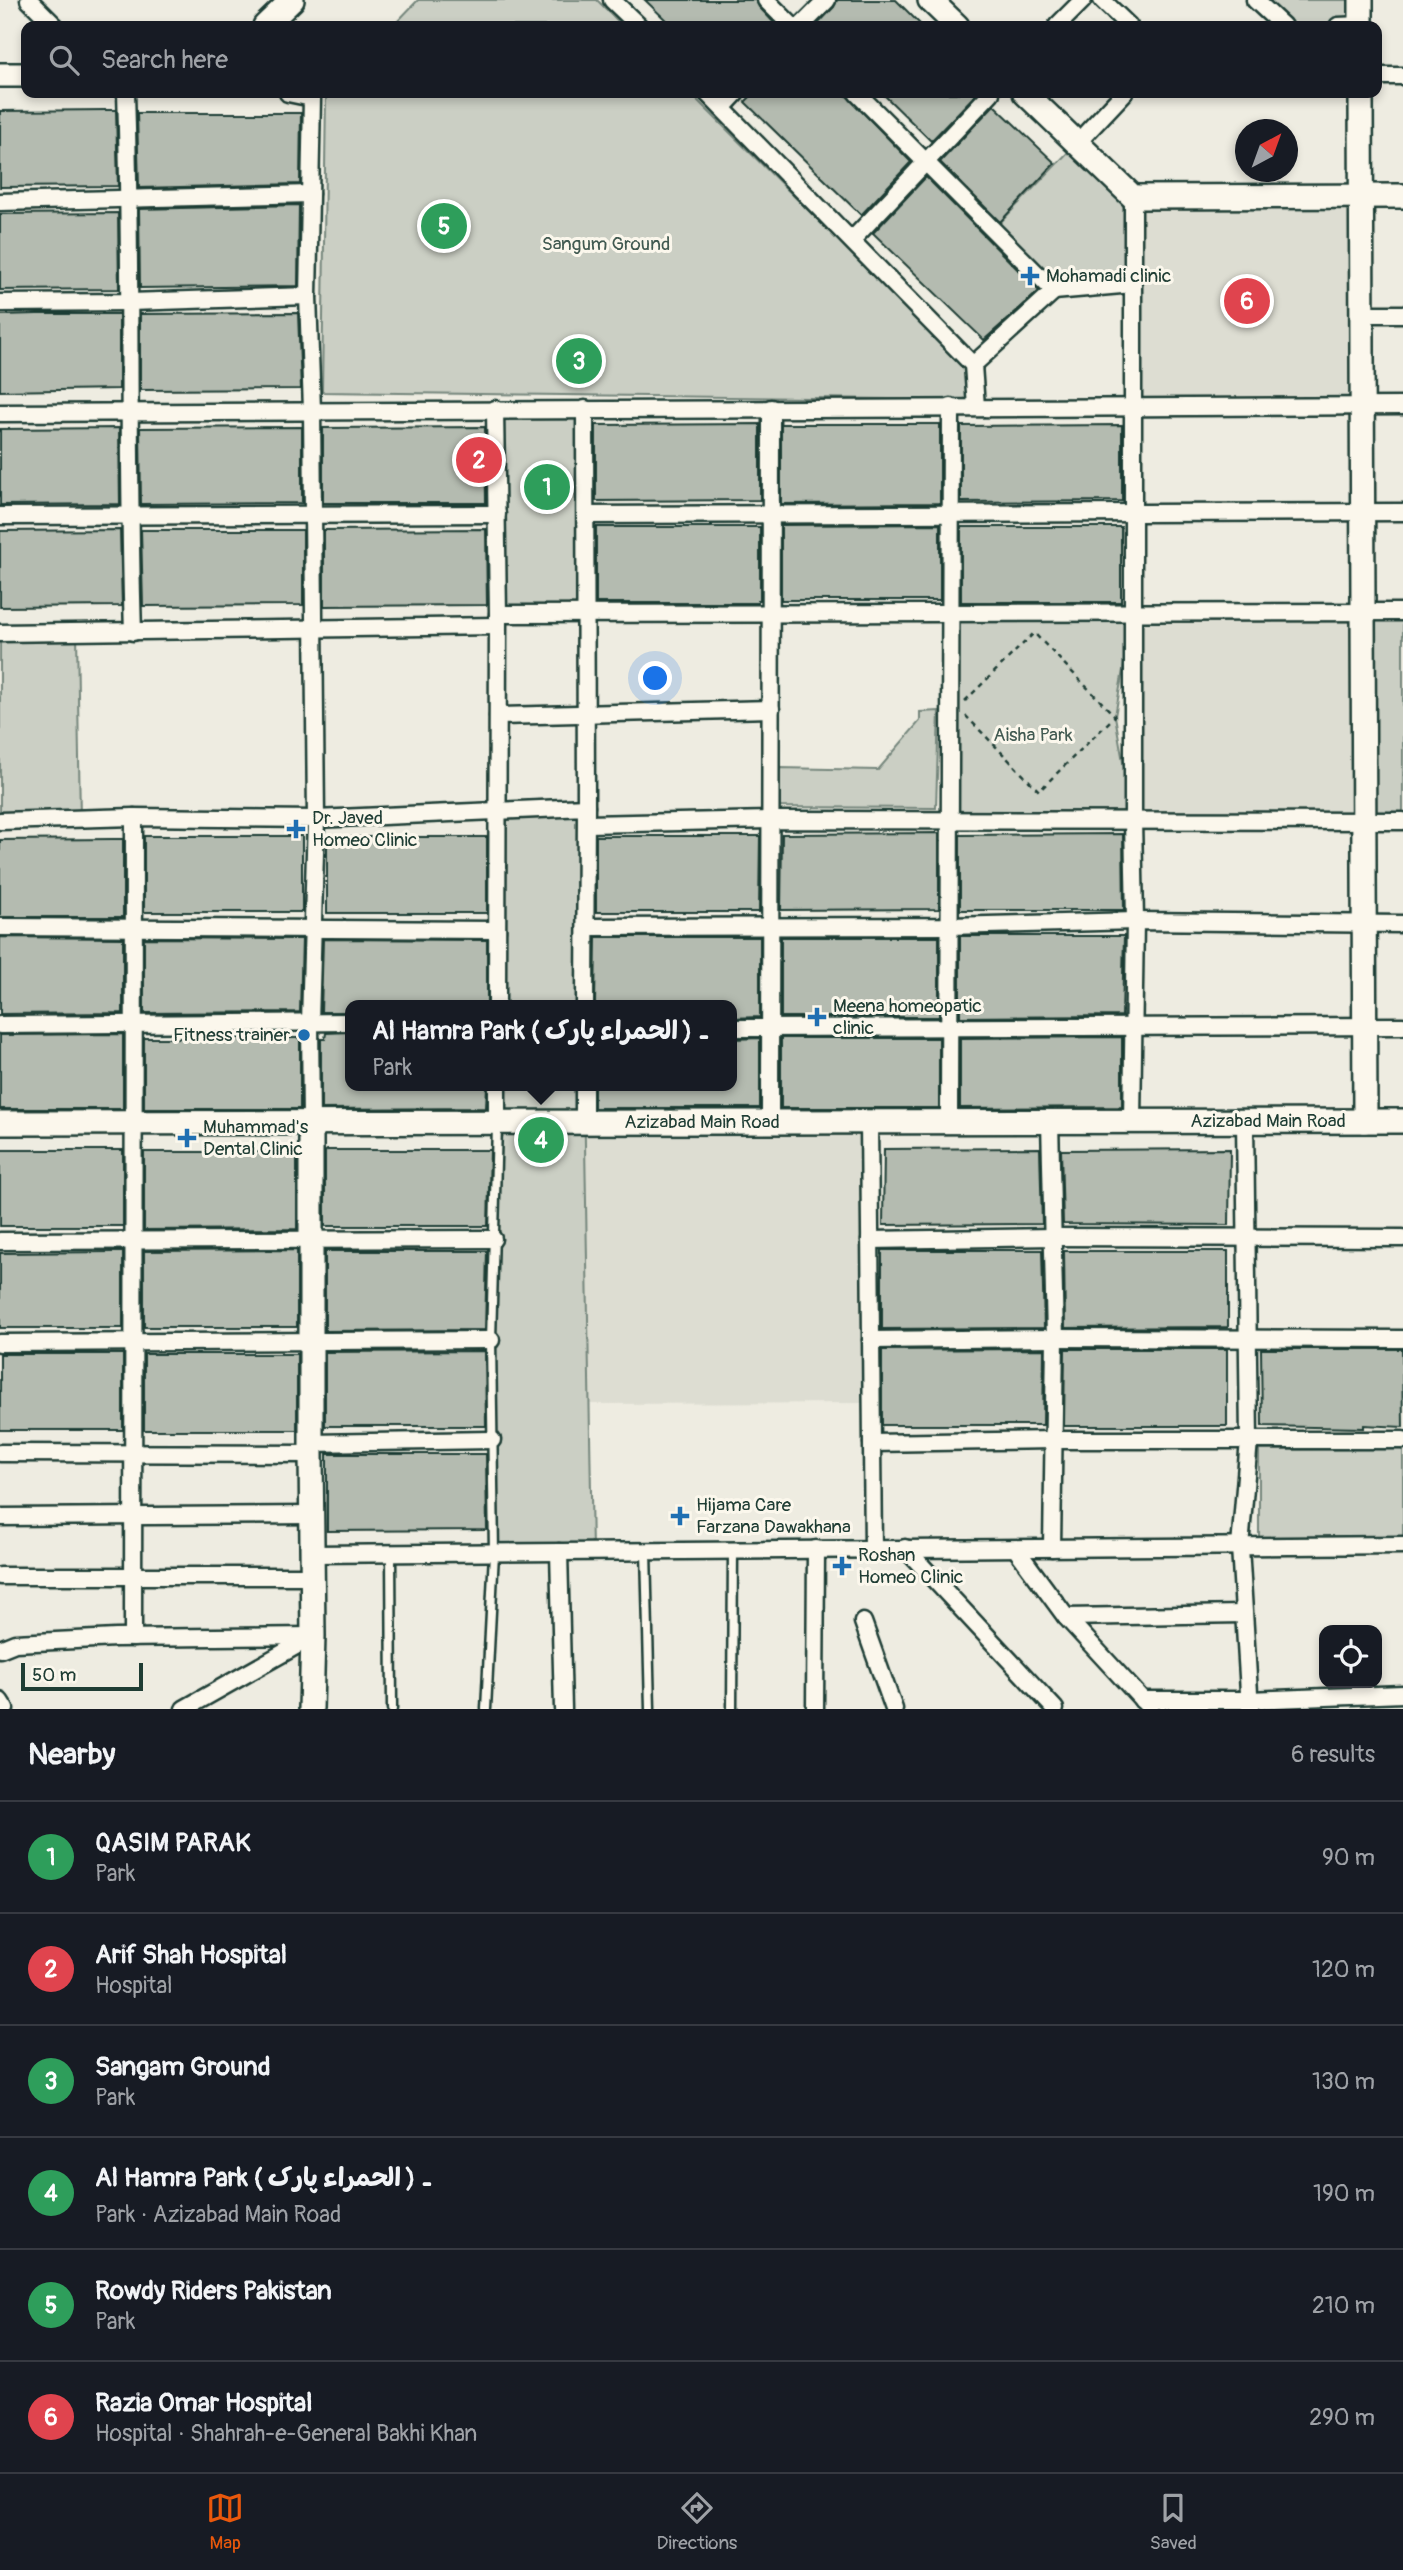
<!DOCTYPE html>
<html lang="en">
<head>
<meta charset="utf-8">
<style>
  body { margin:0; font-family:Pangolin,"Playpen Sans Arabic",sans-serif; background:#20242c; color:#f1f3f6 }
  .controls { position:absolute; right:21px; bottom:21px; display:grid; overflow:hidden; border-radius:14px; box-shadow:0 4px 10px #0003 }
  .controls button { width:63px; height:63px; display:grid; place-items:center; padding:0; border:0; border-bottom:2px solid #363941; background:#171b24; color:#f1f3f6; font:35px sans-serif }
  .compass { position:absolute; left:1235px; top:119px; width:63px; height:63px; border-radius:50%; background:#171b24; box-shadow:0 4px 10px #0003; rotate:41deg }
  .scale { position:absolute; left:21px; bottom:18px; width:122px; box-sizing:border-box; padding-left:7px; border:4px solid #1f3d34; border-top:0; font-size:19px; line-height:24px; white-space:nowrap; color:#1f3d34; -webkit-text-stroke:5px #fbf7ec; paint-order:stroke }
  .you { position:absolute; left:656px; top:679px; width:24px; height:24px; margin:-18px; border:5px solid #fff; border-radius:50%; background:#1a73e8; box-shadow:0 0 0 10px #1a73e833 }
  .badge { display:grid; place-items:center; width:46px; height:46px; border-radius:50%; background:#ea580c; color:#fff; font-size:23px; font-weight:700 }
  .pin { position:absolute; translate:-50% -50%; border:4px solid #fff; box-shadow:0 2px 7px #0006 }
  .popup { position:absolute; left:345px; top:1000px; width:392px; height:91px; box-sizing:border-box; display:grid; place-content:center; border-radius:14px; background:#171b24; filter:drop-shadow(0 2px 5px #0005); font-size:23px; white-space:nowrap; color:#9ea1a6 }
  .popup b { font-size:26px; color:#f1f3f6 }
  .popup::after { content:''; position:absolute; left:50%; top:100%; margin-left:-14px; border:14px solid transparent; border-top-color:#171b24 }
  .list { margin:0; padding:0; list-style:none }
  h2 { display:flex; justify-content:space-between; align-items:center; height:91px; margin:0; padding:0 28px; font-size:30px }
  h2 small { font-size:23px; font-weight:400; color:#9ea1a6 }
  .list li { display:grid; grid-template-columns:46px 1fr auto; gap:21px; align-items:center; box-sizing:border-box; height:112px; padding:0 28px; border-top:2px solid #363941 }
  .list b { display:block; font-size:26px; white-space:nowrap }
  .list p { margin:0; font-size:23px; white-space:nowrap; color:#9ea1a6 }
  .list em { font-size:23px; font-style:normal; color:#9ea1a6 }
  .icon { flex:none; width:38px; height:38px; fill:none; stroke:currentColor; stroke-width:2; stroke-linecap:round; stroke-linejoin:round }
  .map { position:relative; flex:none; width:1403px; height:1709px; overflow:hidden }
  .search { position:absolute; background:#171b24; box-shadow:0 4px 10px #0003; left:21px; right:21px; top:21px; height:77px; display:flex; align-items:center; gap:18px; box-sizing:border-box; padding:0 24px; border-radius:14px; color:#9ea1a6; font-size:26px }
  .sheet { height:763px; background:#171b24 }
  nav { display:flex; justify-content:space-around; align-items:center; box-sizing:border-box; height:98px; border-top:2px solid #363941; background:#171b24; font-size:19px; color:#9ea1a6 }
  nav a { display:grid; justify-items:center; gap:4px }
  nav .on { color:#ea580c }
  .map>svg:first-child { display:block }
  .built { fill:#ddddd2 }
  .green { fill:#cbcfc4; stroke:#75867c; stroke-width:2 }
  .building { fill:#b4bbb0; stroke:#1f3d34; stroke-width:2 }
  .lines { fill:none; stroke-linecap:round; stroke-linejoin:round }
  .lane-casing { stroke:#1f3d34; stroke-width:13 }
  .street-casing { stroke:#1f3d34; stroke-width:21 }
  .secondary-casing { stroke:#1f3d34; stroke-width:28 }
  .path { stroke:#1f3d34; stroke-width:2.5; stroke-dasharray:5 5; stroke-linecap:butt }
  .lane { stroke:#fbf7ec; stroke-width:8 }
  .street { stroke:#fbf7ec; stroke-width:16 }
  .secondary { stroke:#fbf7ec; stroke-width:23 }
  .poi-dot { fill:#1f6fb2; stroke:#fbf7ec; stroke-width:2.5 }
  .labels { text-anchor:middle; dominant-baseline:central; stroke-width:6; stroke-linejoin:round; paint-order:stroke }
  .park-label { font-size:19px; fill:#415a51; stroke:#fbf7ec }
  .poi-label { font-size:19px; fill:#1f3d34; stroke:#fbf7ec; text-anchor:start }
  .street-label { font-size:19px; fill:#1f3d34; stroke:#fbf7ec }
</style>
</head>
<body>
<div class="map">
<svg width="1403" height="1709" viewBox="0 0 1403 1709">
  <rect width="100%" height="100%" fill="#eeece1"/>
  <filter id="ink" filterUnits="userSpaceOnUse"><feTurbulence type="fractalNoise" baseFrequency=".0143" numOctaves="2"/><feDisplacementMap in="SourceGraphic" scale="14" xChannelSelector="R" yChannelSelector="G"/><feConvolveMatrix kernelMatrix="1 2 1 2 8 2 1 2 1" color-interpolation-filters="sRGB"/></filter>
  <g filter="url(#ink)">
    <g class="built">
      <path d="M1361,196L1362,405L1133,406V197Z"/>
      <path d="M1363,612L1364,821L1133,819V613Z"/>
      <path d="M584,1122H869L872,1403L589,1404Z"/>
    </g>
    <g class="green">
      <path d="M418,0H597L623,26H393Z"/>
      <path d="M1255,0H1361V25L1283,26Z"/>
      <path d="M320,93H690L966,367L967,400L322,392L326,94Z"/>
      <path d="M1077,143L1133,197V284L1054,291L993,230Z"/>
      <path d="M495,409H585L586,614H498Z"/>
      <path d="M1363,612H1403V821H1364Z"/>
      <path d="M949,613H1133L1115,716L1133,819L949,820Z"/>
      <path d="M0,633H77L80,819L0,821Z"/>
      <path d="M939,711L936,808L780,807V768L878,770L920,721V712Z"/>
      <path d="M586,807L585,1005H498L499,809Z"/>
      <path d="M497,1086H584L592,1551L494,1553L491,1340Z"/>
      <path d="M1403,1449V1536L1259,1537V1450Z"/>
    </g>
    <g class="building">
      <path d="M645,0H756L759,7L777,26H672Z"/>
      <path d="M837,0H896L922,26H816L834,7Z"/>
      <path d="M754,93H844L911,162L861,215L745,102Z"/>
      <path d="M882,93H977L931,141Z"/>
      <path d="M994,105L1055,163L1000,222L940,162Z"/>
      <path d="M107,110H116L118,186L0,187V111Z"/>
      <path d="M137,113H301L300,184L139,188Z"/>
      <path d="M926,177L1039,291L984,340L873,233Z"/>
      <path d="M299,205L298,286L140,288L139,209Z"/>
      <path d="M118,213L119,289L0,290V214Z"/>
      <path d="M298,313L301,389L140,390V314Z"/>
      <path d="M37,314H119V389L0,391V315Z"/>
      <path d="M760,424V500L596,501V425Z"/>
      <path d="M781,424H940V503L781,504Z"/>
      <path d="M1122,425V501L961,502V426Z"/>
      <path d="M302,427V503L141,504L140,428Z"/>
      <path d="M485,427L486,503H323V428Z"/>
      <path d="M119,428L120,504L0,505V429Z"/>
      <path d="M940,524V600H781V525Z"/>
      <path d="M596,527H760V600H758V603H596Z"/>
      <rect x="961" y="527" width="160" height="75"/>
      <path d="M486,529L487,605L324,606V530Z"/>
      <path d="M120,530L122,606L0,607V531Z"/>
      <path d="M141,530H303V605L143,606Z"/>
      <path d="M939,833V909L781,910L782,834Z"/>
      <path d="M1123,834L1124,910H960V835Z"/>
      <rect x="144" y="836" width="158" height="76"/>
      <path d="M596,836H760L759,912H596Z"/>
      <rect x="327" y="837" width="160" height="76"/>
      <path d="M113,839H123V917H0V840Z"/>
      <path d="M960,936H1124L1122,1016L960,1017Z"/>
      <path d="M0,937L123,938V1013L0,1014Z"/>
      <path d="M596,937H760V1017L732,1018V1005H595Z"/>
      <rect x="781" y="937" width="158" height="80"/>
      <path d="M144,938L302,939L300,1012L144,1013Z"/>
      <path d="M323,939L487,940V1005H350V1012H321Z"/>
      <path d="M350,1032V1086H487L486,1108L321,1109V1039H325L326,1033Z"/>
      <path d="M123,1034V1109H0V1035Z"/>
      <path d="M1122,1037V1107L960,1108V1038Z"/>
      <rect x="144" y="1038" width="156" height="71"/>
      <rect x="781" y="1038" width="158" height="70"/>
      <path d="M732,1039L760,1038V1108H594V1086H732Z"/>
      <path d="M1040,1148L1042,1224L883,1225L884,1149Z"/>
      <path d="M1230,1149L1229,1225L1063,1224L1061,1150Z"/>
      <rect x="0" y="1150" width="123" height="76"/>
      <path d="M327,1150H490L488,1226H325V1152Z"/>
      <path d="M144,1152H297V1229L144,1230Z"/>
      <path d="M297,1250V1327H144V1251Z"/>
      <path d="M882,1250H1042L1044,1328L882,1329Z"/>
      <path d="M325,1251H487L485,1330L325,1331Z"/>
      <path d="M1064,1251H1228V1327L1065,1328Z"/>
      <path d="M113,1252H123V1328H0V1253Z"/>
      <path d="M1044,1349L1043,1425H882V1350Z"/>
      <path d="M1065,1349H1227V1426H1064Z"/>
      <path d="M1261,1349H1402L1403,1427L1364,1425V1428L1262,1426Z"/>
      <path d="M485,1351L486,1426H325V1352Z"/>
      <rect x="0" y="1354" width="123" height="76"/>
      <rect x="144" y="1354" width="153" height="76"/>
      <path d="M327,1454H486L487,1530L327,1531Z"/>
    </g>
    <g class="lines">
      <g class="lane-casing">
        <g id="lane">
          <path d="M646,1551L650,1709"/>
          <path d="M391,1553L392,1709"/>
          <path d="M486,1709L494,1553L491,1340L497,1125"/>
          <path d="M732,1709L733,1550"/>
        </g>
      </g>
      <g class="street-casing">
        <g id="street">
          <path d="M29,0L55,26"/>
          <path d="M612,0L639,26"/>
          <path d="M766,0L792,26"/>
          <path d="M1102,0L1129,26"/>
          <path d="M1255,0L1283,26"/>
          <path d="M801,26L827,0"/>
          <path d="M1057,26L1083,0"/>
          <path d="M1338,26L1361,25"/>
          <path d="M1377,76H1403"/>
          <path d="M126,93C132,273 127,452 133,632"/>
          <path d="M288,93L312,98L308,296L312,410L316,819L310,1022L311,1123"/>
          <path d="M707,93L973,365L976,407"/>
          <path d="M857,93L1054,291L1133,284"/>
          <path d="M722,108L736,93"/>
          <path d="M1077,143L1124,93"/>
          <path d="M0,202L310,194"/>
          <path d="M852,240L991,93"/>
          <path d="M0,303L130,302L308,296"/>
          <path d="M1362,314H1403"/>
          <path d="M973,365L1054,291"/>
          <path d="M495,409L498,614L497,1005"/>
          <path d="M585,409L586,807"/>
          <path d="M0,413L1403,406"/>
          <path d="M586,515L1403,512"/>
          <path d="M0,516L497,514"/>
          <path d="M498,614L1403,612"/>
          <path d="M0,633L497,626"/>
          <path d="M498,716L771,709"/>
          <path d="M0,821L134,817L316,819L586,807L585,1005"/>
          <path d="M587,824L770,820L1403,821"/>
          <path d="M0,927L497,930"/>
          <path d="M586,927L949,926L1135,921L1403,924"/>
          <path d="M0,1025L350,1022"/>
          <path d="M732,1028L1403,1026"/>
          <path d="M1050,1121L1055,1338L1052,1548"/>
          <path d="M1132,1121L1135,921L1133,819V197"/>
          <path d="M1245,1121L1249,1440L1240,1547L1250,1709"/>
          <path d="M497,1122V1086"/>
          <path d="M584,1122V1086"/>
          <path d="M770,1122L771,408"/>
          <path d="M869,1122L873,1551"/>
          <path d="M949,1122L951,407"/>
          <path d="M870,1240L1053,1237L1403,1238"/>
          <path d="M0,1241L493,1239"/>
          <path d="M871,1340L1055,1338L1403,1339"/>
          <path d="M0,1343L491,1340"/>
          <path d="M311,1443L492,1440"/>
          <path d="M872,1443L1054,1440H1403"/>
          <path d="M0,1453L311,1454"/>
          <path d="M0,1517L312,1515"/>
          <path d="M905,1548L1055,1709"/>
          <path d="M1016,1549L1066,1617L1149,1707"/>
          <path d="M559,1552L563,1709"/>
          <path d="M312,1554L1403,1545"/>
          <path d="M0,1576H312"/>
          <path d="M1066,1617L1243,1614"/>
          <path d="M863,1622L894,1709"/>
          <path d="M133,1638L134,817"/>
          <path d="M0,1649L15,1643L116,1638L313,1636"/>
          <path d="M1142,1700H1250L1403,1694"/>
          <path d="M0,1701L5,1709"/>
          <path d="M184,1709L308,1639"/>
          <path d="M815,1709L816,1549"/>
        </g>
      </g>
      <g class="secondary-casing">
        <g id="secondary">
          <path d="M930,0L957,26"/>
          <path d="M1361,0V26"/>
          <path d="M265,26L292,0"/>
          <path d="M0,75H26"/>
          <path d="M1025,93L1133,197L1403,196"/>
          <path d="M1361,93L1365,1121"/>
          <path d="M0,1123L1403,1121"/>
          <path d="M311,1709L313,1636L311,1454V1123"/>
        </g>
      </g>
      <path class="path" d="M965,701L1034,633L1115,716L1039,791L966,716"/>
      <use href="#lane" class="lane"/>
      <use href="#street" class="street"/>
      <use href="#secondary" class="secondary"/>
    </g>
  </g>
  <g class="poi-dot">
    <path d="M1026.5 265.5h7v7h7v7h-7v7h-7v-7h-7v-7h7z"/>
    <path d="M292.5 818.5h7v7h7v7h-7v7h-7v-7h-7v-7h7z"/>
    <path d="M813.5 1006.5h7v7h7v7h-7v7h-7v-7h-7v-7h7z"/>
    <circle cx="304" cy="1035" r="7"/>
    <path d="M183.5 1127.5h7v7h7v7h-7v7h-7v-7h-7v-7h7z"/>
    <path d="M676.5 1505.5h7v7h7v7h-7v7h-7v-7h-7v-7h7z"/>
    <path d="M838.5 1555.5h7v7h7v7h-7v7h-7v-7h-7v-7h7z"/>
  </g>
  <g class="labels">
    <g class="park-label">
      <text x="606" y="244">Sangum Ground</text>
      <text x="1033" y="735">Aisha Park</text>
    </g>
    <g class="poi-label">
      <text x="1046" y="276">Mohamadi clinic</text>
      <text x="312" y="818">Dr. Javed<tspan x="312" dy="22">Homeo Clinic</tspan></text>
      <text x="833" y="1006">Meena homeopatic<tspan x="833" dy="22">clinic</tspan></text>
      <text x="290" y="1035" text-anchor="end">Fitness trainer</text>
      <text x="203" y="1127">Muhammad's<tspan x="203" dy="22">Dental Clinic</tspan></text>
      <text x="696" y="1505">Hijama Care<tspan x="696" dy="22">Farzana Dawakhana</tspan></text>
      <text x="858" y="1555">Roshan<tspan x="858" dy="22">Homeo Clinic</tspan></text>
    </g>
    <g class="street-label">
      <text x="1268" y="1121">Azizabad Main Road</text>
      <text x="702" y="1122">Azizabad Main Road</text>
    </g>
  </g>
</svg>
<div class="controls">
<button><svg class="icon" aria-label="locate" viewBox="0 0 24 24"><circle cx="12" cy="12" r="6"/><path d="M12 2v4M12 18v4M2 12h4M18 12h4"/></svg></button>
</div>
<svg class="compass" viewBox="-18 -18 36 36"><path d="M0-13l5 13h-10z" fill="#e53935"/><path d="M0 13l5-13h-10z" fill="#9ea1a6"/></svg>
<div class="scale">50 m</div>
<div class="you"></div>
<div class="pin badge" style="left:547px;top:487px;background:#2e9e5b">1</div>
<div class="pin badge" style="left:479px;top:460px;background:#e0444e">2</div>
<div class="pin badge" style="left:579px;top:361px;background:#2e9e5b">3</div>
<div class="pin badge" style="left:541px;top:1140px;background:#2e9e5b">4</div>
<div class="popup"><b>Al Hamra Park ۔ ( الحمراء پارک )</b>Park</div>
<div class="pin badge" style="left:444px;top:226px;background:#2e9e5b">5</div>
<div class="pin badge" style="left:1247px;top:301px;background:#e0444e">6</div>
<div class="search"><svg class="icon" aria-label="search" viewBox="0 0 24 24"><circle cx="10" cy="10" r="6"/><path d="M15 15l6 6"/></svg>Search here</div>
</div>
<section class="sheet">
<h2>Nearby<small>6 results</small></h2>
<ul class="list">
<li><span class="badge" style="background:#2e9e5b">1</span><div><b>QASIM PARAK</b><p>Park</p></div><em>90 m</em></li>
<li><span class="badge" style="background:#e0444e">2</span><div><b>Arif Shah Hospital</b><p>Hospital</p></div><em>120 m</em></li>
<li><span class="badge" style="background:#2e9e5b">3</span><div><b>Sangam Ground</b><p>Park</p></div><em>130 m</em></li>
<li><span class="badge" style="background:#2e9e5b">4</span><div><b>Al Hamra Park ۔ ( الحمراء پارک )</b><p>Park · Azizabad Main Road</p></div><em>190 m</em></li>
<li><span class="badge" style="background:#2e9e5b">5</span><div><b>Rowdy Riders Pakistan</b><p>Park</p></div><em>210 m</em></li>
<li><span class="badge" style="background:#e0444e">6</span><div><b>Razia Omar Hospital</b><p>Hospital · Shahrah-e-General Bakhi Khan</p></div><em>290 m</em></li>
</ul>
</section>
<nav>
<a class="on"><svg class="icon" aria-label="map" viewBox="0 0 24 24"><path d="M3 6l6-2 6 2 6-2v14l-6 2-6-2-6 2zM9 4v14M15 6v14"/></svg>Map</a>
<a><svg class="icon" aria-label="directions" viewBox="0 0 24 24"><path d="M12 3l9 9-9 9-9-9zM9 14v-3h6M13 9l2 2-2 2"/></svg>Directions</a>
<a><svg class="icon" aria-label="saved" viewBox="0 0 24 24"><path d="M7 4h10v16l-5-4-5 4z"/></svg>Saved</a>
</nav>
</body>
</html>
